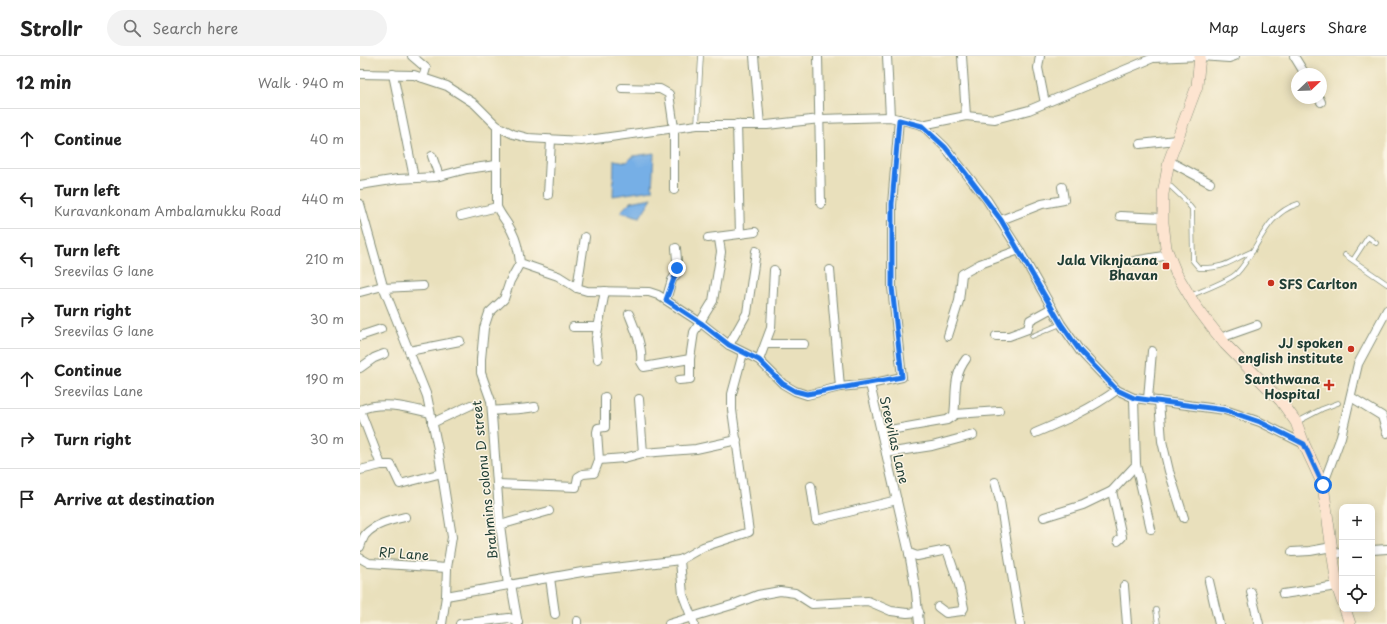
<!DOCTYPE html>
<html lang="en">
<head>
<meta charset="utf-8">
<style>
  body { margin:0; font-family:"Playpen Sans",sans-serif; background:#f2f2f2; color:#222 }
  .controls { position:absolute; right:12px; bottom:12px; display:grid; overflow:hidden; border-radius:8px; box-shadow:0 2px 10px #0003 }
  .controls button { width:36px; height:36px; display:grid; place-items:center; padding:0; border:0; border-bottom:1px solid #e0e0e0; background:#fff; color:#222; font:20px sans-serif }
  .compass { position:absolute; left:931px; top:12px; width:36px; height:36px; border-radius:50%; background:#fff; box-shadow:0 2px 10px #0003; rotate:67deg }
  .stop { position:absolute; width:12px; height:12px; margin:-9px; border:3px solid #1a73e8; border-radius:50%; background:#fff }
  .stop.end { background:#1a73e8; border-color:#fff; box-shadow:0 1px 4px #0008 }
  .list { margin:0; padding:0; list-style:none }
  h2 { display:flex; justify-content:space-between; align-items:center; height:52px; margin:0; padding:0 16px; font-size:17px }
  h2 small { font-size:13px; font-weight:400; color:#767676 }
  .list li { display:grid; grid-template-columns:26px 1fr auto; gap:12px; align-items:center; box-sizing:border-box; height:60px; padding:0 16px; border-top:1px solid #e0e0e0 }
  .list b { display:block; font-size:15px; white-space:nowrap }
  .list p { margin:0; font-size:13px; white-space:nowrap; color:#767676 }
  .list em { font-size:13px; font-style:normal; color:#767676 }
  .icon { flex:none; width:22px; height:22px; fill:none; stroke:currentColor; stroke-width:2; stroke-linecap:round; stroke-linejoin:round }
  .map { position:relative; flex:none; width:1027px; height:568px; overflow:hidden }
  header { display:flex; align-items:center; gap:24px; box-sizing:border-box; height:56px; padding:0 20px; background:#fff; border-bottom:1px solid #e0e0e0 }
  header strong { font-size:19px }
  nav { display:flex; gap:22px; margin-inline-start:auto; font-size:14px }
  .search { width:280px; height:36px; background:#f2f2f2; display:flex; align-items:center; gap:10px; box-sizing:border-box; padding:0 14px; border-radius:22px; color:#767676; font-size:15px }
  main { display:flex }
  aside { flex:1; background:#fff }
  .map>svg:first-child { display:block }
  .water { fill:#76afe6; stroke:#4a768d }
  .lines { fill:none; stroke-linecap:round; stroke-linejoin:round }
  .service-casing { stroke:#848e78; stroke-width:5.5 }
  .minor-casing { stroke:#848e78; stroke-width:10 }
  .secondary-casing { stroke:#848e78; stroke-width:12 }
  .service { stroke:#fff; stroke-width:4 }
  .minor { stroke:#fff; stroke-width:8 }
  .secondary { stroke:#fde4d0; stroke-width:11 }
  .route { stroke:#1a73e8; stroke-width:5 }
  .poi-dot { fill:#c8321e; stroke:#fcf5e5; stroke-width:1.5 }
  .labels { text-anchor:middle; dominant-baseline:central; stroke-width:3; stroke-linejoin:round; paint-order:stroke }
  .poi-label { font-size:13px; font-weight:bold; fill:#1f3d34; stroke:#fcf5e5; text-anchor:end }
  .street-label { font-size:13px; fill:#1f3d34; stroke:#fcf5e5 }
</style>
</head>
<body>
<header>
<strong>Strollr</strong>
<div class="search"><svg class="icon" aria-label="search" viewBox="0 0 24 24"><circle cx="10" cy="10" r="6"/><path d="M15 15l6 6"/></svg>Search here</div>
<nav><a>Map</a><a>Layers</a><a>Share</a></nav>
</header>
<main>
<aside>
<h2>12 min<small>Walk · 940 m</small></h2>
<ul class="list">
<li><svg class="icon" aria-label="ahead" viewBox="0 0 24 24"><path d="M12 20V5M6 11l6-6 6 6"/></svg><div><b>Continue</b></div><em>40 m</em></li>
<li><svg class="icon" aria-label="left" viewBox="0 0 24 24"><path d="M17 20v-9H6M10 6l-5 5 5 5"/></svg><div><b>Turn left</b><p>Kuravankonam Ambalamukku Road</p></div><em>440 m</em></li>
<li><svg class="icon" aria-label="left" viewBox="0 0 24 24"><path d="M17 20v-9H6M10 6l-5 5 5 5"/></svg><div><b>Turn left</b><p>Sreevilas G lane</p></div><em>210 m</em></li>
<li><svg class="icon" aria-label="right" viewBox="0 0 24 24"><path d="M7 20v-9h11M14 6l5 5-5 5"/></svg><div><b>Turn right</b><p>Sreevilas G lane</p></div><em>30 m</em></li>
<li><svg class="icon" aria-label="ahead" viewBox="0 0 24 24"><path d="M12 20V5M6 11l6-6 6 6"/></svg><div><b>Continue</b><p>Sreevilas Lane</p></div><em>190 m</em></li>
<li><svg class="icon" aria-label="right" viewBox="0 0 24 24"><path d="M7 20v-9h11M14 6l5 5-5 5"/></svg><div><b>Turn right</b></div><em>30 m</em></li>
<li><svg class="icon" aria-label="arrive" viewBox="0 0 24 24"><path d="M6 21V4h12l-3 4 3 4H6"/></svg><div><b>Arrive at destination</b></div></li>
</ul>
</aside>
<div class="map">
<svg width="1027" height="568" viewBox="0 0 1027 568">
  <rect width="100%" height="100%" fill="#fcf5e5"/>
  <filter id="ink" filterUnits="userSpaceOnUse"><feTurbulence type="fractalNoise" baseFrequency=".025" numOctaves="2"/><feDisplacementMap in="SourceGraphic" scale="8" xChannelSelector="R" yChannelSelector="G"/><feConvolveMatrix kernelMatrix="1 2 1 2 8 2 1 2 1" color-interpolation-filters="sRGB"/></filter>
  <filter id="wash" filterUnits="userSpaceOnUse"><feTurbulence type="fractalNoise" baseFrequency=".012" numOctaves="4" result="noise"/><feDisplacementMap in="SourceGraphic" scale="16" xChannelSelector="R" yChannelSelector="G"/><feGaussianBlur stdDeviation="0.9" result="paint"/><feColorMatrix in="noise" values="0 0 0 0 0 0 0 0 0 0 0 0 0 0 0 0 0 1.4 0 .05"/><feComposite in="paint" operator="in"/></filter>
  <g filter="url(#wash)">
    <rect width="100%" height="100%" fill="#e9e0bc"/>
    <g class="water">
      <path d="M294,97L292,134L253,140L254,104L267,106L273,100Z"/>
      <path d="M292,142L280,161L260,156L270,146Z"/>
    </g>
  </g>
  <g filter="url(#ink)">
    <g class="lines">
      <g class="service-casing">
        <g id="service">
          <path d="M337,69L341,0"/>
          <path d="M807,127L823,142L832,153L833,205L839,212C866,213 871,204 893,195"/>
          <path d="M985,199L1027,228"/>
          <path d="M993,204L1008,181L1016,187"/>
          <path d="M830,240C841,235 871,224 877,217C899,194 904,158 938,148"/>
          <path d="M672,280L701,268"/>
          <path d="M937,366L962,353L978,347"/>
          <path d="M796,554L798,568"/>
        </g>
      </g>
      <g class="minor-casing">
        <g id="minor">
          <path d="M52,0L66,12L63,22"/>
          <path d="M394,0L400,69"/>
          <path d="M458,0L461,148"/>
          <path d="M527,0L530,61"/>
          <path d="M602,0L606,60"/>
          <path d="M680,0L678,12L685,47"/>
          <path d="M840,0L869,2L875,0"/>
          <path d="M934,0L945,18"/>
          <path d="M0,18L54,19L87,30L115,48L137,70L153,78L168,82L221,85L337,69H407L460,63L530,61L562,69L585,91L627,144L659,194L701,268L720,295L757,334L774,342L865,354L900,366L944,388"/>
          <path d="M33,18L54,122"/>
          <path d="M262,32L300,33L309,38L314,72V134"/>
          <path d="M959,42L961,46"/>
          <path d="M377,68L380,178"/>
          <path d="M562,69L606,60L635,63L669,54L793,2L840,0"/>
          <path d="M137,70V151C141,160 148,167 152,176C157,185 159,197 160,207L198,220L217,232L227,235L289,236L298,239L341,267L369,289L399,304L423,328L435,335L447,339L480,331L510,328L549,497L556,536L559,568"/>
          <path d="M780,88L816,84"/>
          <path d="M72,100L79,120"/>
          <path d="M809,105L850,127"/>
          <path d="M0,129L38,123L76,121L107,113L136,109"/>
          <path d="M188,139L191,84"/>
          <path d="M0,148L23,230L67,340L78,393L92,481L87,512L86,540L82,568"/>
          <path d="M101,160L137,151"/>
          <path d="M760,160L803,162"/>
          <path d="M641,164L682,148L704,144L702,131"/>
          <path d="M348,182L395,176"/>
          <path d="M774,205L809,199"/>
          <path d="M470,214L480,331"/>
          <path d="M23,232L63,230"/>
          <path d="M217,232L225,181"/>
          <path d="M0,236L23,230"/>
          <path d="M306,244L312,224L318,216L316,192"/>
          <path d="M269,258C275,273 283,291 281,306L284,311L330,303L334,276L353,245L361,196L359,183"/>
          <path d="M213,271H238"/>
          <path d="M0,280L21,273"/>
          <path d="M588,280L599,245L602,218L620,208L659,194"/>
          <path d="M636,280H649L668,273L670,264L692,252"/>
          <path d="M860,282L897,269"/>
          <path d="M406,288H444"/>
          <path d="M369,289L387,257L396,195"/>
          <path d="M49,295L100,285"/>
          <path d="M238,303L236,283L245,235"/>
          <path d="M399,304L411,272L414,214"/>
          <path d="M0,312L14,302L24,298"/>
          <path d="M319,324L330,323V303"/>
          <path d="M510,328L542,321L532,231V149L539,63"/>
          <path d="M991,341L1022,360L1027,377"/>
          <path d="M774,342L776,409L791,473"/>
          <path d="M788,343L792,295"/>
          <path d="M799,345L802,385L809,415L824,462"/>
          <path d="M132,355C147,353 160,354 175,351"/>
          <path d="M594,359C597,338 592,322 606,303"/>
          <path d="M72,367L111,349"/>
          <path d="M521,372L524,375L587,364L596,358L639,355"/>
          <path d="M675,377C704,365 731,353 757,334"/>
          <path d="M283,397L336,393L377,384"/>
          <path d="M526,397L572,390L613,379"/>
          <path d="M239,404L264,402L283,397L279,343"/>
          <path d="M21,409H31L40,428L82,417"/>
          <path d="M0,414L21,409L0,354C22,344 49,352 70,357"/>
          <path d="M635,426L640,445L660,568"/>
          <path d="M138,428L216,431L218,421L223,418L234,417L239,404L237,376L238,372L245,371V341"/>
          <path d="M963,429L981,381L998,308L1027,254"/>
          <path d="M451,430L456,464L537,444"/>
          <path d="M684,461L723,449L752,435"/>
          <path d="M140,469L189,455"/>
          <path d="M758,485L762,481L752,435L776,409"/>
          <path d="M0,491C1,488 3,482 5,479C14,468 32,464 45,461"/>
          <path d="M1012,494L1027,493"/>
          <path d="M932,496L950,495L972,491"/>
          <path d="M549,497L557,500L587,494L599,529L604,552L602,555L586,557L578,551"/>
          <path d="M973,498L982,497"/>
          <path d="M0,502L9,507L87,512"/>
          <path d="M190,522L195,558"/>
          <path d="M849,525L859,568"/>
          <path d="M151,528L158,568"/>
          <path d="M148,529L140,469L131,345L121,317V303L124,272L129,257L144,243L150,225L160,207"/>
          <path d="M764,530L767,568"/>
          <path d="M891,536L899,568"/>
          <path d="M923,538L977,530"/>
          <path d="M86,540L222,516L320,504"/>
          <path d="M217,565V568"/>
          <path d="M100,568L149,562L158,566"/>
          <path d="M309,568L372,549L398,539L420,535L435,537L452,548L508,545L531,555L547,557L559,556"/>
          <path d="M334,568L323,539L320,504L343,491L389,476L372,354V338L383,297"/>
        </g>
      </g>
      <g class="secondary-casing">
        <g id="secondary">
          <path d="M840,0L837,30L809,105L803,138V167L806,192L816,217L835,249L850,269L865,288L921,345L936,366L944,388L963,429L977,530L982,545"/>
          <path d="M985,553L990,568"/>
        </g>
      </g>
      <use href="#service" class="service"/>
      <use href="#minor" class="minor"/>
      <use href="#secondary" class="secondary"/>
    </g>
  </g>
  <g class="lines" filter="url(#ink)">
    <path class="route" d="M317,212C317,216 308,238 306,244L341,267L369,289L399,304L423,328L435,335L447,338L542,321L532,231V148L539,64L562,70L585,91L604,115L641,164L701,268L720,295L757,334L774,342L865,354L900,366L944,388L963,429"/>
  </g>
  <g class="poi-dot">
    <rect x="802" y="206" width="8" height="8" rx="2"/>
    <circle cx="911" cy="227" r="4"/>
    <circle cx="991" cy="293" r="4"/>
    <path d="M967 323h4v4h4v4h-4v4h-4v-4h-4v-4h4z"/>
  </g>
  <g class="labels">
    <g class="poi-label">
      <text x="798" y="203">Jala Viknjaana<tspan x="798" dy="15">Bhavan</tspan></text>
      <text x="919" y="227" text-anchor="start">SFS Carlton</text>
      <text x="983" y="286">JJ spoken<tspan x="983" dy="15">english institute</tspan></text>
      <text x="960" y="322">Santhwana<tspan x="960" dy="15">Hospital</tspan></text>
    </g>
    <g class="street-label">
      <text transform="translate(535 384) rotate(77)">Sreevilas Lane</text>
      <text transform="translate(124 424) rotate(-96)">Brahmins colonu D street</text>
      <text transform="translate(44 497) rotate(4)">RP Lane</text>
    </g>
  </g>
</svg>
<div class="controls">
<button>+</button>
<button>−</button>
<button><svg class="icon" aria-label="locate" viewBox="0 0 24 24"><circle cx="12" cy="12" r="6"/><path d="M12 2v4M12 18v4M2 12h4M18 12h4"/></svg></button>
</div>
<svg class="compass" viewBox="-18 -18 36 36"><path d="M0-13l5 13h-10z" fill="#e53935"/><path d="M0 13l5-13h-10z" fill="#767676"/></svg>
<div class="stop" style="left:963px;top:429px"></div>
<div class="stop end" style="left:317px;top:212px"></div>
</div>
</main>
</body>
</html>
